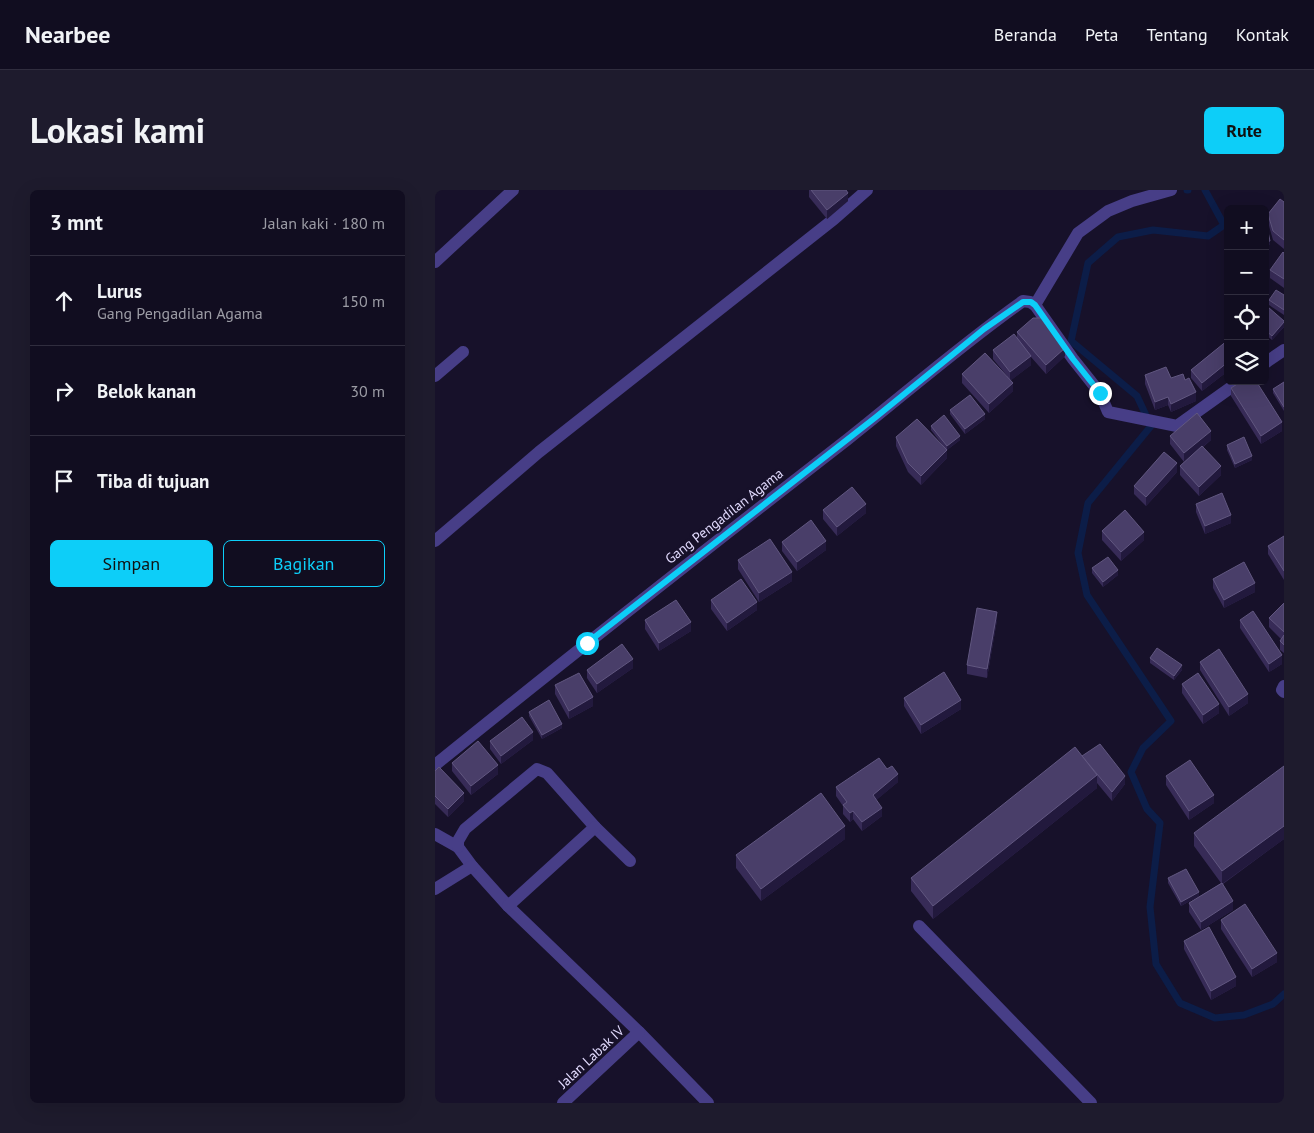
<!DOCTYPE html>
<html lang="id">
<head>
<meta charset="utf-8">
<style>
  body { margin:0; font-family:"PT Sans",sans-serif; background:#1e1b2d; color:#f1f3f6 }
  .controls { position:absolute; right:15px; top:15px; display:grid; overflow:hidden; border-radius:8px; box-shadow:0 5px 20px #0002 }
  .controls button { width:45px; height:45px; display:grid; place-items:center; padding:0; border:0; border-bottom:1px solid #302d3e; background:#110d20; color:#f1f3f6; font:25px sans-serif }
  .stop { position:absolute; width:15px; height:15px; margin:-11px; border:4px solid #0dcef8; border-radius:50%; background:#fff }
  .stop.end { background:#0dcef8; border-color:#fff; box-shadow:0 1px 5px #0008 }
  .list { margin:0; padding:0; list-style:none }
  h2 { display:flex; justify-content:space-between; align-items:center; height:65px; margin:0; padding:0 20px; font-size:21px }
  h2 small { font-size:16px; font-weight:400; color:#9c9ca5 }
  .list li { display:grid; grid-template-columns:32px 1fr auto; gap:15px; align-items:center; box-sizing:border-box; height:90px; padding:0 20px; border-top:1px solid #302d3e }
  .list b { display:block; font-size:19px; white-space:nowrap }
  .list p { margin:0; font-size:16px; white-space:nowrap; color:#9c9ca5 }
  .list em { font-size:16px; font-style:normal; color:#9c9ca5 }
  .actions { display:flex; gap:10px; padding:15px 20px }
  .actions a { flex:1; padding:11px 0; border:1px solid #0dcef8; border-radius:8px; text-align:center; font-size:18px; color:#0dcef8 }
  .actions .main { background:#0dcef8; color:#111 }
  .icon { flex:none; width:28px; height:28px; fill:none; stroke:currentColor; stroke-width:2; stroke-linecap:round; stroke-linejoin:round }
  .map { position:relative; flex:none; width:849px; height:913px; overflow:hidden; border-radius:8px }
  header { display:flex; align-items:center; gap:30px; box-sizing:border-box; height:70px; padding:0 25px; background:#110d20; border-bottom:1px solid #302d3e }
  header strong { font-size:24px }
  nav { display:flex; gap:28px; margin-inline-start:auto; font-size:18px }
  .intro { display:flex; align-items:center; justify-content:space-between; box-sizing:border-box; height:120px; padding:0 30px }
  h1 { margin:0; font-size:35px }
  .button { padding:12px 22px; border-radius:8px; background:#0dcef8; color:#111; font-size:18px; font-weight:700 }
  main { display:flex; gap:30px; padding:0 30px }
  aside { flex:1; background:#110d20; border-radius:8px; box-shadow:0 5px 20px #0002 }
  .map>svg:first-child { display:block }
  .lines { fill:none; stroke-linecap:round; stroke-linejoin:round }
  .stream { stroke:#0c1d48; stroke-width:7 }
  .minor { stroke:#473e87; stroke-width:12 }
  .wall { fill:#372b57 }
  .shaded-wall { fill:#22193d }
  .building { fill:#493e69; stroke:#615780 }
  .route { stroke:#0dcef8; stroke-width:6 }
  .labels { text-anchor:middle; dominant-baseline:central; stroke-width:5; stroke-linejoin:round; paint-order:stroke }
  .street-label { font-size:14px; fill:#e2dbfe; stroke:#17112a }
</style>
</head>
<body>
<header>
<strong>Nearbee</strong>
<nav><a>Beranda</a><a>Peta</a><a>Tentang</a><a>Kontak</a></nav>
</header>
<div class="intro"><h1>Lokasi kami</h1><a class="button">Rute</a></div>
<main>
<aside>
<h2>3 mnt<small>Jalan kaki · 180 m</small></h2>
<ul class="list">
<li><svg class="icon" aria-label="ahead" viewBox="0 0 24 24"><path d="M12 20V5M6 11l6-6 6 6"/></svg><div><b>Lurus</b><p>Gang Pengadilan Agama</p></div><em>150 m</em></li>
<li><svg class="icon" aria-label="right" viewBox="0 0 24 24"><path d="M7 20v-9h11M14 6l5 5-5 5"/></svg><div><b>Belok kanan</b></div><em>30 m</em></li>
<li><svg class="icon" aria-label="arrive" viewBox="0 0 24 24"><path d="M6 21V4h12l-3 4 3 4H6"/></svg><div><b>Tiba di tujuan</b></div></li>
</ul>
<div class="actions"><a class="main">Simpan</a><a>Bagikan</a></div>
</aside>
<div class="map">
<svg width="849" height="913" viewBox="0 0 849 913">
  <rect width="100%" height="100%" fill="#17112a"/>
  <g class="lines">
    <g class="stream">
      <path d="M752,0H753"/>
      <path d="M770,0L789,35L773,46L718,40L683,47L653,73L636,151L702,206L716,236L653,313L643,363L652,405L736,531L708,558L696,582L712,619L725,633L715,717L721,774L745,813L780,828L809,825L838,814L849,804"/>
    </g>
    <g class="minor">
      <path d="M0,72L78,0"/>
      <path d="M600,115L643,43L673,21L697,11L736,0"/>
      <path d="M830,173L849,160"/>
      <path d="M0,186L28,162"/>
      <path d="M0,351L104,262L399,29L432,0"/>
      <path d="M849,496L847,500L849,502"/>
      <path d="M0,575C136,465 274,357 413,249C471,203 527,154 588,111L595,112L600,115L638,169L665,203L673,222L742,236L805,191"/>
      <path d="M0,644L23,657L37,676L73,716L204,842L273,913"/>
      <path d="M23,657V651L30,639L102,579L112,583L160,637L195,671"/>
      <path d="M0,699L37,676"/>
      <path d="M73,716L160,637"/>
      <path d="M484,736L656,913"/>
      <path d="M128,913L204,842"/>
    </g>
  </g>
  <g class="wall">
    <path d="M374,0H376L413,11L392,29L374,7Z"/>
    <path d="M849,12V59L838,50L833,32V24Z"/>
    <path d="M849,63V98L835,88V80Z"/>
    <path d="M849,105V125L834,115V110Z"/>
    <path d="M830,120L849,131V137L837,150L830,144Z"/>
    <path d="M582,142L630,166L611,184L596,167V175L576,190L578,201L554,223L527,193V184L572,186L558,169V160L582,147Z"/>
    <path d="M793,150V181L767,201L756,188V180Z"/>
    <path d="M710,185L736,188L750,190L761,211L736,222L733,215L720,220L710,194Z"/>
    <path d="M849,192V221L838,203V199Z"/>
    <path d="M796,198L847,241L826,254L796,206Z"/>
    <path d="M515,220L550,229L530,244L515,224Z"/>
    <path d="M496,236L525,250L512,260V268L486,295L473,282L461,256V247L509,257L496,240Z"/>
    <path d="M735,246L776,250L768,257L786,285L764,306L745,285V276L756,266L749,272L735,254Z"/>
    <path d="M792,255L817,270L800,278L792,260Z"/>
    <path d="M742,282L711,316L699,304V296Z"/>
    <path d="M761,314L796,333L770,344L761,322Z"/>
    <path d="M388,320L431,323L402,346L388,329Z"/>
    <path d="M667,341L709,350L686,371L667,350Z"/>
    <path d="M849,346V390L833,364V356Z"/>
    <path d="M347,352L391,360L362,381L347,361Z"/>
    <path d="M303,370L357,391L324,412L303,379Z"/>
    <path d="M657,378L683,385L668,397L657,383Z"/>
    <path d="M778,389L820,402L789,418L778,398Z"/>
    <path d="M276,410L322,420L292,441L276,419Z"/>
    <path d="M849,413V463L845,460V451L846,449L834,437V428Z"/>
    <path d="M210,430L256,441L224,461L210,439Z"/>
    <path d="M562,430L552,488L532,484V475Z"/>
    <path d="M805,430L847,474L834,482L805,438Z"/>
    <path d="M715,468L747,480L739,490L715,473Z"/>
    <path d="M765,472L813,513L794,526L765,480Z"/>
    <path d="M198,478L162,503L152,488V480Z"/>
    <path d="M747,494L784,523L768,534L747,503Z"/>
    <path d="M120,495L158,516L134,529L120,504Z"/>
    <path d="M469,508L526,519L486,544L469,516Z"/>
    <path d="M94,522L127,538L107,549L94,526Z"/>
    <path d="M98,550L66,574L55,559V551Z"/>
    <path d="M647,566L690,594L677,611L662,593V598L498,729L476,701V688Z"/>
    <path d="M17,573L63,584L36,605L17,581Z"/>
    <path d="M0,581L29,611L13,627L0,614Z"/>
    <path d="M731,586L779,613L754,630L731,595Z"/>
    <path d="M463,592L441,610L447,626L427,641L418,629L415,632L408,624V616L401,606V597Z"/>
    <path d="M759,643L849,649L788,694L798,720L766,740L754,722V713L786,693L759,656Z"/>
    <path d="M410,649L326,711L301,678V665Z"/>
    <path d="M733,688L764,706L746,716L733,693Z"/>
    <path d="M786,730L842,772L817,787L786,739Z"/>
    <path d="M749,751L801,796L776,810L749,759Z"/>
  </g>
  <g class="shaded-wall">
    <path d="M413,3V11L392,29V20Z"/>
    <path d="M835,51V55L830,56V52Z"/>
    <path d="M849,132V137L837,150V146Z"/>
    <path d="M630,158V166L611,184V175Z"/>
    <path d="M596,166V175L575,191V182Z"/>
    <path d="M793,172V181L767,201V193Z"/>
    <path d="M578,193V201L554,223V214Z"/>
    <path d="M761,202V211L736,222V214Z"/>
    <path d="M733,207V215L720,220V212Z"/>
    <path d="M550,224V229L530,244V239Z"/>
    <path d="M847,232V241L826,254V246Z"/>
    <path d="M776,241V250L749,272V263Z"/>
    <path d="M525,246V250L512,260V268L486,295V286L512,260V256Z"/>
    <path d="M817,266V270L800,278V274Z"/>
    <path d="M742,273V282L711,316V307Z"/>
    <path d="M786,276V285L764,306V297Z"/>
    <path d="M431,314V323L402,346V337Z"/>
    <path d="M796,325V333L770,344V336Z"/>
    <path d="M709,342V350L686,371V362Z"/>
    <path d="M391,351V360L362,381V372Z"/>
    <path d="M683,380V385L668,397V392Z"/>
    <path d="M357,382V391L324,412V403Z"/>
    <path d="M820,393V402L789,418V410Z"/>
    <path d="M322,412V420L292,441V433Z"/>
    <path d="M562,422V430L552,488V479Z"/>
    <path d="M256,432V441L224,461V453Z"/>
    <path d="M847,465V474L834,482V474Z"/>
    <path d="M198,469V478L162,503V494Z"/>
    <path d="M747,475V480L739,490V486Z"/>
    <path d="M813,504V513L794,526V517Z"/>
    <path d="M158,507V516L134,529V521Z"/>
    <path d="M526,510V519L486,544V535Z"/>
    <path d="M784,514V523L768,534V525Z"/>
    <path d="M127,534V538L107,549V545Z"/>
    <path d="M98,542V550L66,574V566Z"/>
    <path d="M63,575V584L36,605V596Z"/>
    <path d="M463,584V592L438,613V605Z"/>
    <path d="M662,585V598L498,729V716Z"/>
    <path d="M690,586V594L677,611V602Z"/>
    <path d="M29,603V611L13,627V619Z"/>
    <path d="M779,605V613L754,630V621Z"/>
    <path d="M447,618V626L427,641V632Z"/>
    <path d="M418,621V629L415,632V623Z"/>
    <path d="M410,636V649L326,711V699Z"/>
    <path d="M849,636V649L787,694V681Z"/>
    <path d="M764,702V706L746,716V712Z"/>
    <path d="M798,711V720L766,740V732Z"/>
    <path d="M842,763V772L817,787V779Z"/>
    <path d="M801,787V796L776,810V801Z"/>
  </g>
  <g class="building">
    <path d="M376,0H411L413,3L392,20Z"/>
    <path d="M845,9L849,12V50L838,41L833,24Z"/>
    <path d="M830,28L835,51L830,52Z"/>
    <path d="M848,62L849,63V89L835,80Z"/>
    <path d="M841,100L849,105V120L834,110Z"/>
    <path d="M833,117L849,131V132L837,146L830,140V120Z"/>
    <path d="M598,128H607L630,158L611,175L582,142Z"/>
    <path d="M579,144L596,166L575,182L558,160Z"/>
    <path d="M793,150V172L767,193L756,180Z"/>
    <path d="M550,163L578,193L554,214L527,184Z"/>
    <path d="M731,177L736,188L748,184L750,190L754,188L761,202L736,214L733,207L720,212L710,185Z"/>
    <path d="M807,191H821L847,232L826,246L796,198Z"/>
    <path d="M849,192V217L838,199Z"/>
    <path d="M535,205L550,224L530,239L515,220Z"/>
    <path d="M762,223L776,241L749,263L735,246Z"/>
    <path d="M509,225L525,246L512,256L496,236Z"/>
    <path d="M482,229L512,260L486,286L473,273L461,247Z"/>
    <path d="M809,247L817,266L800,274L792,255Z"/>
    <path d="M767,256L786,276L764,297L745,276Z"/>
    <path d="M729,262L742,273L711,307L699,296Z"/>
    <path d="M417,297L431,314L402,337L388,320Z"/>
    <path d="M787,303L796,325L770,336L761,314Z"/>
    <path d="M690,320L709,342L686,362L667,341Z"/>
    <path d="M376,330L391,351L362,372L347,352Z"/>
    <path d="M849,346V381L833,356Z"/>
    <path d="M335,349L357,382L324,403L303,370Z"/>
    <path d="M673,367L683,380L668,392L657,378Z"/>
    <path d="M809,372L820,393L789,410L778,389Z"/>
    <path d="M306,389L322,412L292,433L276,410Z"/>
    <path d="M241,410L256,432L224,453L210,430Z"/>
    <path d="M849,413V442L834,428Z"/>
    <path d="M542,418L562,422L552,479L532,475Z"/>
    <path d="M818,421L847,465L834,474L805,430Z"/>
    <path d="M849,445V455L845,451Z"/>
    <path d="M187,454L198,469L162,494L152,480Z"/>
    <path d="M722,458L747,475L739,486L715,468Z"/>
    <path d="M784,459L813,504L794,517L765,472Z"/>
    <path d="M509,482L526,510L486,535L469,508Z"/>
    <path d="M144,483L158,507L134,521L120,495Z"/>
    <path d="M763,483L784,514L768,525L747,494Z"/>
    <path d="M114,510L127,534L107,545L94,522Z"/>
    <path d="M87,527L98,542L66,566L55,551Z"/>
    <path d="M43,551L63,575L36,596L17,573Z"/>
    <path d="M665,554L690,586L677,602L647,566Z"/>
    <path d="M640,557L662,585L498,716L476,688Z"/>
    <path d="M444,568L452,579L457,576L463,584L438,605L447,618L427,632L418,621L415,623L408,615L412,612L401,597Z"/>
    <path d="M755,570L779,605L754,621L731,586Z"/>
    <path d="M849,576V636L787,681L759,643Z"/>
    <path d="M4,577L29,603L13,619L0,606V581Z"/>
    <path d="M386,603L410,636L326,699L301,665Z"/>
    <path d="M751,679L764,702L746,712L733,688Z"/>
    <path d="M787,693L798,711L766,732L754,713Z"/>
    <path d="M810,714L842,763L817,779L786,730Z"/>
    <path d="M774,737L801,787L776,801L749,751Z"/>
  </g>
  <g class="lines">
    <path class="route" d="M152,453L441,227L549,139L588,112H596L600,115L638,169L665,203"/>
  </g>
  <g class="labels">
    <g class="street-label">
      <text transform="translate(289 326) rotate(-38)">Gang Pengadilan Agama</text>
      <text transform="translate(156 867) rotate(-43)">Jalan Labak IV</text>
    </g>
  </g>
</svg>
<div class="controls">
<button>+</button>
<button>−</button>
<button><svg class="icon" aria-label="locate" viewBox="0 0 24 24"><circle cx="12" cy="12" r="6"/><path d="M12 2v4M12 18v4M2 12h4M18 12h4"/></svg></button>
<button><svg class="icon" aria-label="layers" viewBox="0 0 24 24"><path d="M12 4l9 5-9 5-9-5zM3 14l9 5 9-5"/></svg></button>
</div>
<div class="stop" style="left:152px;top:453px"></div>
<div class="stop end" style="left:665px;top:203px"></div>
</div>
</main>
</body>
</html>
